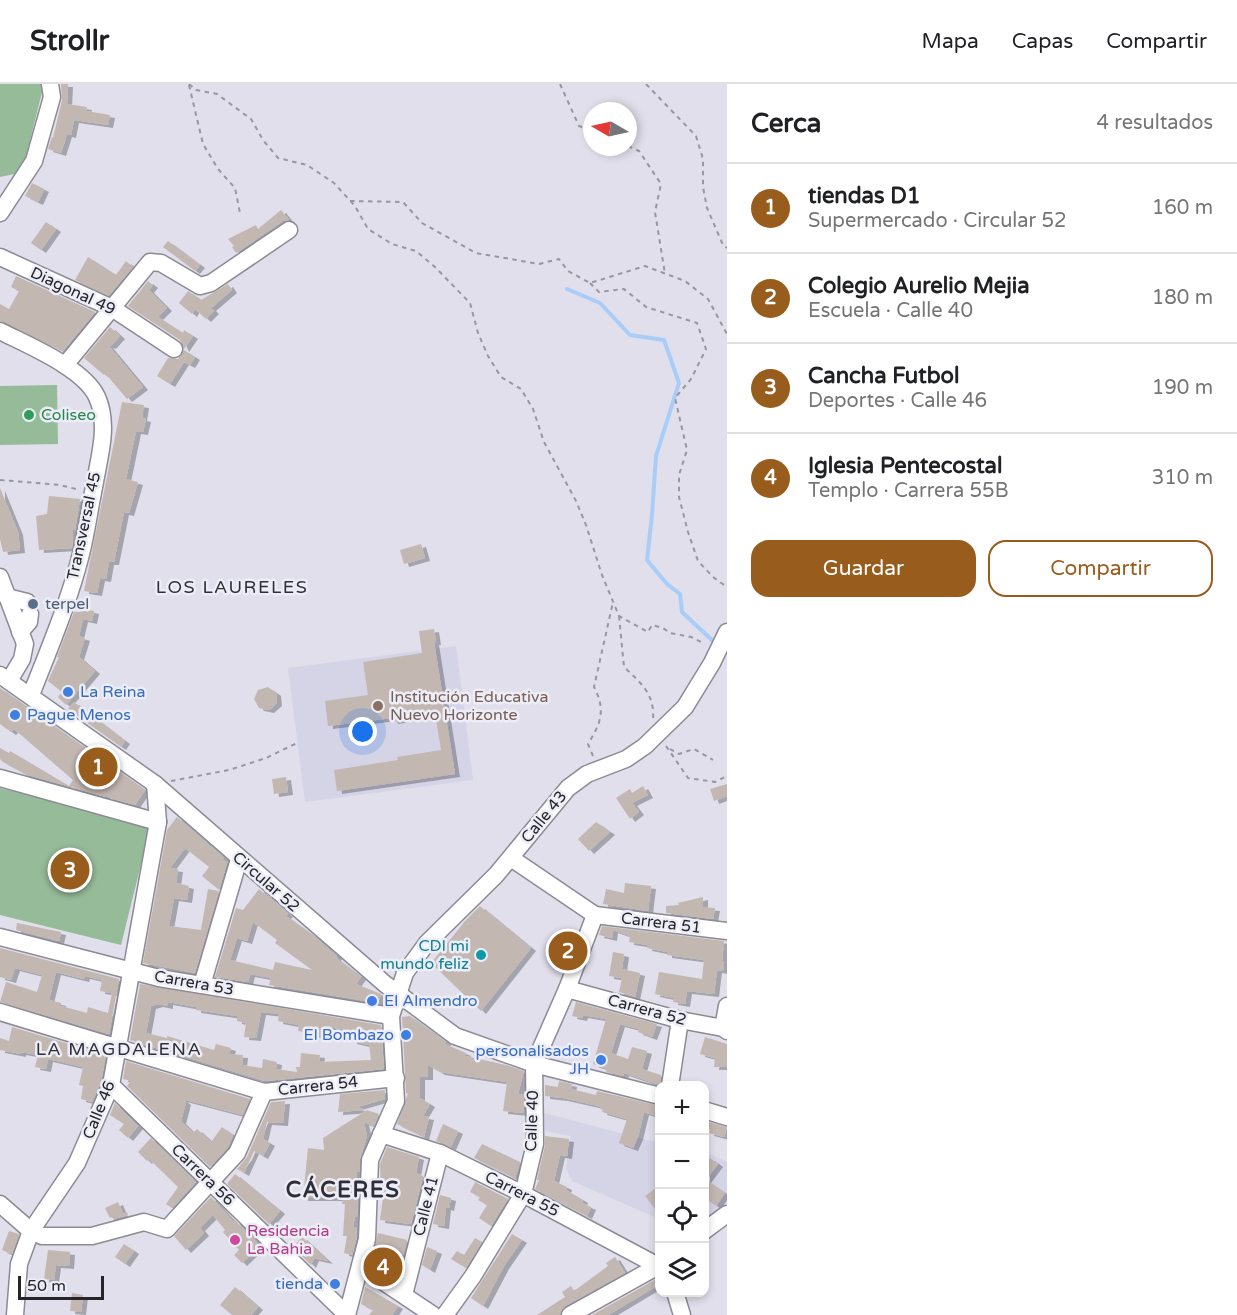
<!DOCTYPE html>
<html lang="es">
<head>
<meta charset="utf-8">
<style>
  body { margin:0; font-family:"Varela Round",sans-serif; background:#f2f2f2; color:#202124 }
  .controls { position:absolute; right:18px; bottom:18px; display:grid; overflow:hidden; border-radius:12px; box-shadow:0 3px 9px #0003 }
  .controls button { width:54px; height:54px; display:grid; place-items:center; padding:0; border:0; border-bottom:2px solid #e0e0e0; background:#fff; color:#202124; font:30px sans-serif }
  .compass { position:absolute; left:583px; top:18px; width:54px; height:54px; border-radius:50%; background:#fff; box-shadow:0 3px 9px #0003; rotate:279deg }
  .scale { position:absolute; left:18px; bottom:15px; width:86px; box-sizing:border-box; padding-left:6px; border:3px solid #252529; border-top:0; font-size:16px; line-height:21px; white-space:nowrap; color:#252529; -webkit-text-stroke:4px #ededf8; paint-order:stroke }
  .you { position:absolute; left:363px; top:648px; width:21px; height:21px; margin:-15px; border:4px solid #fff; border-radius:50%; background:#1a73e8; box-shadow:0 0 0 9px #1a73e833 }
  .badge { display:grid; place-items:center; width:39px; height:39px; border-radius:50%; background:#985d1d; color:#fff; font-size:20px; font-weight:700 }
  .pin { position:absolute; translate:-50% -50%; border:3px solid #fff; box-shadow:0 2px 6px #0006 }
  .list { margin:0; padding:0; list-style:none }
  h2 { display:flex; justify-content:space-between; align-items:center; height:78px; margin:0; padding:0 24px; font-size:26px }
  h2 small { font-size:20px; font-weight:400; color:#757577 }
  .list li { display:grid; grid-template-columns:39px 1fr auto; gap:18px; align-items:center; box-sizing:border-box; height:90px; padding:0 24px; border-top:2px solid #e0e0e0 }
  .list b { display:block; font-size:22px; white-space:nowrap }
  .list p { margin:0; font-size:20px; white-space:nowrap; color:#757577 }
  .list em { font-size:20px; font-style:normal; color:#757577 }
  .actions { display:flex; gap:12px; padding:18px 24px }
  .actions a { flex:1; padding:14px 0; border:2px solid #985d1d; border-radius:18px; text-align:center; font-size:21px; color:#985d1d }
  .actions .main { background:#985d1d; color:#fff }
  .icon { flex:none; width:33px; height:33px; fill:none; stroke:currentColor; stroke-width:2; stroke-linecap:round; stroke-linejoin:round }
  .map { position:relative; flex:none; width:727px; height:1231px; overflow:hidden }
  header { display:flex; align-items:center; gap:36px; box-sizing:border-box; height:84px; padding:0 30px; background:#fff; border-bottom:2px solid #e0e0e0 }
  header strong { font-size:28px }
  nav { display:flex; gap:33px; margin-inline-start:auto; font-size:21px }
  main { display:flex }
  aside { flex:1; background:#fff }
  .map>svg:first-child { display:block }
  .built { fill:#d5d3e6 }
  .green { fill:#96bb99 }
  .lines { fill:none; stroke-linecap:round; stroke-linejoin:round }
  .stream { stroke:#a9cdf9; stroke-width:4 }
  .building { fill:#c3b7b2; fill-rule:evenodd; filter:url(#shadow) }
  .minor-casing { stroke:#8b8a95; stroke-width:19 }
  .path { stroke:#9797a0; stroke-width:2; stroke-dasharray:4.5 4.5; stroke-linecap:butt }
  .minor { stroke:#fff; stroke-width:16 }
  .leisure-dot { fill:#2e9e5b; stroke:#ededf8; stroke-width:2 }
  .service-dot { fill:#5c6f8a; stroke:#ededf8; stroke-width:2 }
  .shop-dot { fill:#3f7fe0; stroke:#ededf8; stroke-width:2 }
  .education-dot { fill:#8d6e63; stroke:#ededf8; stroke-width:2 }
  .culture-dot { fill:#0f9aa8; stroke:#ededf8; stroke-width:2 }
  .hotel-dot { fill:#d1479c; stroke:#ededf8; stroke-width:2 }
  .labels { text-anchor:middle; dominant-baseline:central; stroke-width:5; stroke-linejoin:round; paint-order:stroke }
  .street-label { font-size:16px; fill:#252529; stroke:#ededf8 }
  .leisure-label { font-size:16px; fill:#27864d; stroke:#ededf8; text-anchor:start }
  .service-label { font-size:16px; fill:#4e5e75; stroke:#ededf8; text-anchor:start }
  .shop-label { font-size:16px; fill:#366cbe; stroke:#ededf8; text-anchor:start }
  .education-label { font-size:16px; fill:#785e54; stroke:#ededf8; text-anchor:start }
  .culture-label { font-size:16px; fill:#0d838f; stroke:#ededf8; text-anchor:end }
  .hotel-label { font-size:16px; fill:#b23c85; stroke:#ededf8; text-anchor:start }
  .neighbourhood-label { font-size:18px; letter-spacing:1.5px; fill:#2e2e36; stroke:#ededf8 }
  .district-label { font-size:22px; font-weight:bold; letter-spacing:1.5px; fill:#2e2e36; stroke:#ededf8 }
</style>
</head>
<body>
<header>
<strong>Strollr</strong>
<nav><a>Mapa</a><a>Capas</a><a>Compartir</a></nav>
</header>
<main>
<div class="map">
<svg width="727" height="1231" viewBox="0 0 727 1231">
  <defs>
    <filter id="shadow"><feDropShadow dx="5" dy="3" stdDeviation="0" flood-color="#0004"/></filter>
  </defs>
  <rect width="100%" height="100%" fill="#e0dfeb"/>
  <g class="built">
    <path d="M456,562L473,696L305,718L288,584Z"/>
    <path d="M544,1029L659,1059V1137L657,1134L572,1097L566,1084L571,1052L545,1047Z"/>
    <path d="M705,1068L727,1078V1119L705,1135Z"/>
  </g>
  <g class="green">
    <path d="M0,0H44L25,77L19,89L0,93Z"/>
    <path d="M57,301L58,360L0,361V302Z"/>
    <path d="M0,704L151,740L121,861L0,831Z"/>
  </g>
  <g class="lines">
    <path class="stream" d="M567,205L600,219L630,251L664,256L679,299L656,372L652,431L647,476L667,500L680,510L682,528L715,559"/>
  </g>
  <g class="building">
    <path d="M61,0H68L67,20L87,23L86,27L110,31L108,41L74,36L71,51L67,50L61,69L48,65L52,53L53,54L62,16Z"/>
    <path d="M32,99L44,105L38,118L25,112Z"/>
    <path d="M281,126L289,136L283,137L236,169L232,163L234,162L228,155L256,141L258,145Z"/>
    <path d="M46,138L56,145L41,166L31,159Z"/>
    <path d="M168,157L200,181L195,187L163,163Z"/>
    <path d="M88,173L116,191L126,177L133,183L109,211L75,196Z"/>
    <path d="M16,192L95,228L63,267L0,237V220L9,225L19,207L11,203Z"/>
    <path d="M148,197L153,201L149,206L167,224L158,233L183,249L184,246L193,252L184,265L180,256L128,222Z"/>
    <path d="M228,200L232,206L211,224L214,227L206,235L195,225L192,230L179,219L188,207L201,216Z"/>
    <path d="M110,243L120,252L111,262L108,261L143,303L127,315L105,289L104,291L84,274Z"/>
    <path d="M184,266L195,273L190,281L184,278L170,300L157,292L168,274L178,275Z"/>
    <path d="M122,318L144,321L142,334L146,335L143,348L136,347L126,395L138,398L129,429L124,428L114,478H109L106,495L100,494L97,509L84,507Z"/>
    <path d="M0,404L18,448L20,466L3,468L0,455Z"/>
    <path d="M49,412L80,415L75,446H73L72,464L39,466L36,432L47,430Z"/>
    <path d="M421,460L425,474L404,480L400,466Z"/>
    <path d="M81,524L94,527L92,537L83,535L79,552L85,554L79,573L95,587L66,621L58,613L62,608L48,597L59,573H57L74,528H80Z"/>
    <path d="M434,545L436,558H434L455,690L337,707L334,686L398,676L397,673L441,666L435,630L393,637L392,634L328,642L325,617L368,611L363,578L422,569L419,547Z"/>
    <path d="M268,603L276,609L277,619L269,626L259,624L254,615L258,606Z"/>
    <path d="M0,604L145,706L135,721L110,714L106,711V713L25,690L3,678L0,675V664L9,669L10,667L69,702L73,696L14,645L11,648L0,640Z"/>
    <path d="M74,618L125,657L121,663L68,625Z"/>
    <path d="M286,693L288,708L274,710L272,695Z"/>
    <path d="M727,700V712L714,717L710,705Z"/>
    <path d="M643,702L648,711L632,719L639,728L630,735L616,714L630,705L632,709Z"/>
    <path d="M177,733L224,774L222,775L227,779L219,806L202,792L209,783L185,764L170,784L178,785L176,799L189,802L187,816L174,814L169,842L201,846L208,805L219,807L195,889L143,879L167,746Z"/>
    <path d="M596,738L610,748L589,767L578,755Z"/>
    <path d="M625,799L651,802L648,827L603,820L606,805L624,809Z"/>
    <path d="M259,805L288,830L286,832L314,852L337,872L336,874L361,893L356,900L381,910L378,919L269,901L271,894L250,890L248,898L215,893L236,824L243,826ZM253,838L277,856L275,859L312,886L275,878L273,886L230,876L237,854L247,857Z"/>
    <path d="M703,813V823L715,824L713,835L666,829V822L679,821L678,819Z"/>
    <path d="M480,822L531,864L481,927L431,879L466,836Z"/>
    <path d="M17,839L61,848L59,857L16,846Z"/>
    <path d="M602,842L724,857L722,877H724L723,887L717,886L714,910L687,907L685,920L673,918L674,914L655,910L659,888L702,895L704,876L667,871V868L647,864L648,861L629,858L630,852L613,846L612,854L599,851Z"/>
    <path d="M0,864L119,895L109,950L0,918L6,898L37,908L42,891L15,884L11,896L0,893ZM56,888L84,895L85,892L102,896L100,907L112,909L108,929L88,923L87,929L61,922V919L49,916Z"/>
    <path d="M613,868L624,870L622,885L640,889L635,913L619,908L622,894L609,892Z"/>
    <path d="M140,900L381,941L384,985L265,997L130,956ZM168,918L196,923V926L237,932V937L246,939L244,953L256,954L261,928L279,930L278,937L299,941L298,947L327,953L328,943L354,947L352,957L369,961L371,976L319,978L320,971L301,969L300,983H296L297,988L276,985L277,978L263,975L262,984L242,981L243,971L229,970L231,964L216,960L214,966L167,952V954L146,949L151,922L158,920L168,922Z"/>
    <path d="M576,918L657,940L652,953L638,948L639,945L620,940L611,969L628,975L632,963L647,967L642,985L661,991L660,1001L624,989L623,992L606,988L607,985L593,980L606,935L583,931L582,934L572,932Z"/>
    <path d="M410,932L446,958L445,960L466,969L465,972L506,981L524,987L518,1010H524V1029L503,1027L507,998L440,988L428,981V993H420V1014L430,1020L423,1032L429,1033L424,1053L397,1040L408,1009L406,1010L402,933Z"/>
    <path d="M12,943L106,971L101,998L92,1018L81,1015L83,1002L79,1001L83,983L48,975L46,985L35,983L38,971L21,968V970L0,966V954L9,957Z"/>
    <path d="M705,953L727,960V983H714L715,974L700,970Z"/>
    <path d="M126,977L250,1015L243,1031L182,1015L186,1018L181,1037L193,1049L197,1045L211,1058L222,1043L233,1051L228,1063L210,1083L127,1002L131,997L123,995Z"/>
    <path d="M559,997L572,1000L571,1005L596,1011L597,1007L660,1022V1033L644,1028L638,1053L633,1064L619,1059L627,1035L602,1028L603,1024L594,1021L563,1014L545,1012V1001L558,1003Z"/>
    <path d="M385,1006V1015L357,1023L366,1026L338,1028L340,1010Z"/>
    <path d="M285,1017L283,1039L267,1038L263,1055L270,1059L263,1072L254,1067L244,1089L237,1085L247,1073L271,1018Z"/>
    <path d="M115,1019L138,1042L128,1054L119,1046L124,1040L110,1031Z"/>
    <path d="M367,1026L379,1030L374,1042L364,1038L367,1052L360,1075L359,1088H357L354,1110H358L357,1133H355L353,1143L357,1144V1153L352,1171L344,1169L347,1152H343L345,1120H342L343,1114H303L308,1064L324,1066L323,1054Z"/>
    <path d="M705,1037L727,1043L724,1053L709,1049L710,1046L705,1044Z"/>
    <path d="M443,1040L458,1047L451,1063L436,1057Z"/>
    <path d="M545,1052L569,1055L567,1072L560,1071L554,1097L567,1103L566,1106L583,1116L582,1119L591,1123L587,1132L535,1105L539,1096H537L545,1062Z"/>
    <path d="M151,1054L196,1098L172,1124L166,1120L178,1103L149,1075L147,1077L138,1068Z"/>
    <path d="M482,1060L520,1078L515,1094L474,1074Z"/>
    <path d="M387,1063L419,1073L416,1089L423,1092L411,1140L380,1136L384,1106H381L380,1080Z"/>
    <path d="M710,1074L718,1080L706,1096L725,1109L716,1122L705,1114V1081Z"/>
    <path d="M235,1090L280,1127L269,1140L227,1100Z"/>
    <path d="M475,1098L508,1115L491,1142L479,1134L487,1121L478,1116L480,1113L470,1108Z"/>
    <path d="M660,1101V1131L645,1112Z"/>
    <path d="M440,1111L451,1114L449,1124L446,1123L444,1142L433,1140Z"/>
    <path d="M211,1113L234,1138L236,1137L260,1162L242,1179L234,1171L239,1166L223,1148L225,1146L213,1131L200,1144L204,1149L186,1166L174,1152Z"/>
    <path d="M118,1118L123,1130L127,1128L128,1131L113,1135L112,1133L110,1134L105,1124Z"/>
    <path d="M9,1147L19,1150L12,1170L2,1166Z"/>
    <path d="M378,1149L407,1156L397,1194L372,1177Z"/>
    <path d="M512,1150L522,1156L504,1182L483,1222L471,1214Z"/>
    <path d="M302,1153L328,1177L314,1174L311,1181L293,1163Z"/>
    <path d="M475,1154L482,1158L466,1184L451,1175L457,1167L464,1171Z"/>
    <path d="M124,1160L134,1167L125,1180L115,1173Z"/>
    <path d="M427,1163L437,1167L430,1186L422,1181Z"/>
    <path d="M48,1166L70,1168L69,1182L56,1181L54,1196L44,1195Z"/>
    <path d="M615,1173L625,1189L565,1222L560,1231H537L565,1213L562,1208L571,1202L574,1207L608,1182L606,1179Z"/>
    <path d="M660,1193V1200L608,1231H592Z"/>
    <path d="M235,1203L258,1223L251,1231H232L220,1221Z"/>
    <path d="M365,1203L398,1222L392,1231H369L373,1226L361,1220Z"/>
    <path d="M72,1209L83,1211L81,1228L70,1227Z"/>
  </g>
  <g class="lines">
    <g class="minor-casing">
      <g id="minor">
        <path d="M0,129L34,77L52,13L50,0"/>
        <path d="M0,173L112,224L174,265"/>
        <path d="M0,247C27,261 84,284 97,313C109,340 100,370 95,398C90,422 87,446 81,470C69,518 49,565 31,611"/>
        <path d="M65,281L150,178L161,179L200,202L211,199L289,146"/>
        <path d="M0,493L25,560L22,575L9,597"/>
        <path d="M7,513L27,518"/>
        <path d="M20,548L29,538L30,530"/>
        <path d="M0,591L155,700L385,900L455,952L534,980L660,1012"/>
        <path d="M0,694L158,738"/>
        <path d="M511,774L595,831L727,847"/>
        <path d="M0,853L159,894L391,932"/>
        <path d="M202,901L239,775"/>
        <path d="M567,905L680,936L723,944L727,947"/>
        <path d="M0,928L264,1008L396,994"/>
        <path d="M723,944L727,922"/>
        <path d="M111,1001L347,1231"/>
        <path d="M670,1002L680,936"/>
        <path d="M704,1026L727,1033"/>
        <path d="M381,1050L440,1069L523,1110L660,1183"/>
        <path d="M0,1120L31,1147L42,1152H92L144,1138L167,1145L237,1069L264,1008"/>
        <path d="M704,1147L727,1130"/>
        <path d="M360,1182L433,1231"/>
        <path d="M675,1208L682,1231"/>
        <path d="M404,1211L440,1069"/>
        <path d="M15,1231L19,1180L31,1147L77,1079L111,1001L158,738L155,700"/>
        <path d="M347,1231L367,1155L370,1076L396,1017L391,932L405,889L427,859L496,791L568,704L587,690L626,675L645,662L685,623L712,579L727,548"/>
        <path d="M445,1231L473,1192L523,1110L535,1060L534,980L567,905L595,831"/>
        <path d="M570,1231L660,1181"/>
      </g>
    </g>
    <g class="path">
      <path d="M189,0L196,6L217,10L251,35L263,56L278,74L307,81L334,99L355,122L368,145L392,160L416,167L435,183L470,219L478,249L488,272L501,293L521,305L533,325L544,358L576,417L586,441L602,491L619,532L648,548L652,541L663,544L670,549L691,553L705,560"/>
      <path d="M560,0L579,42L592,47"/>
      <path d="M646,0L696,52L703,75V103L707,124L723,161L727,164"/>
      <path d="M189,1L203,60L218,85L235,104L240,129"/>
      <path d="M628,62L639,67L661,100L655,128L665,190"/>
      <path d="M350,117L403,118L422,139L476,169L539,180L559,175L568,187L590,199L645,182L685,197L708,215L727,250"/>
      <path d="M590,199L599,208L624,205L646,223L697,239L706,265L691,295L675,314L687,366L679,391V413L688,448L698,477L713,493L727,503"/>
      <path d="M0,396L60,401L80,406"/>
      <path d="M619,532L624,583C641,599 655,610 653,636"/>
      <path d="M666,662L688,694L715,698L727,692"/>
      <path d="M670,665L679,670L694,665L713,676"/>
      <path d="M593,672L588,660C601,639 606,626 594,603L613,518"/>
      <path d="M171,697L229,686L266,674L297,659"/>
    </g>
    <use href="#minor" class="minor"/>
  </g>
  <circle class="leisure-dot" cx="29" cy="331" r="6"/>
  <circle class="service-dot" cx="33" cy="520" r="6"/>
  <g class="shop-dot">
    <circle cx="68" cy="608" r="6"/>
    <circle cx="15" cy="631" r="6"/>
    <circle cx="372" cy="917" r="6"/>
    <circle cx="406" cy="951" r="6"/>
    <circle cx="601" cy="976" r="6"/>
    <circle cx="335" cy="1200" r="6"/>
  </g>
  <circle class="education-dot" cx="378" cy="622" r="6"/>
  <circle class="culture-dot" cx="481" cy="871" r="6"/>
  <circle class="hotel-dot" cx="235" cy="1156" r="6"/>
  <g class="labels">
    <g class="street-label">
      <text transform="translate(73 207) rotate(25)">Diagonal 49</text>
      <text transform="translate(84 442) rotate(-78)">Transversal 45</text>
      <text transform="translate(544 733) rotate(-51)">Calle 43</text>
      <text transform="translate(266 798) rotate(41)">Circular 52</text>
      <text transform="translate(661 839) rotate(7)">Carrera 51</text>
      <text transform="translate(194 899) rotate(10)">Carrera 53</text>
      <text transform="translate(647 926) rotate(15)">Carrera 52</text>
      <text transform="translate(318 1002) rotate(-6)">Carrera 54</text>
      <text transform="translate(99 1026) rotate(-68)">Calle 46</text>
      <text transform="translate(532 1037) rotate(-88)">Calle 40</text>
      <text transform="translate(203 1091) rotate(44)">Carrera 56</text>
      <text transform="translate(522 1110) rotate(27)">Carrera 55</text>
      <text transform="translate(426 1122) rotate(-76)">Calle 41</text>
    </g>
    <g class="leisure-label">
      <text x="41" y="331">Coliseo</text>
    </g>
    <g class="service-label">
      <text x="45" y="520">terpel</text>
    </g>
    <g class="shop-label">
      <text x="80" y="608">La Reina</text>
      <text x="27" y="631">Pague Menos</text>
      <text x="384" y="917">El Almendro</text>
      <text x="394" y="951" text-anchor="end">El Bombazo</text>
      <text x="589" y="967" text-anchor="end">personalisados<tspan x="589" dy="18">JH</tspan></text>
      <text x="323" y="1200" text-anchor="end">tienda</text>
    </g>
    <g class="education-label">
      <text x="390" y="613">Institución Educativa<tspan x="390" dy="18">Nuevo Horizonte</tspan></text>
    </g>
    <g class="culture-label">
      <text x="469" y="862">CDI mi<tspan x="469" dy="18">mundo feliz</tspan></text>
    </g>
    <g class="hotel-label">
      <text x="247" y="1147">Residencia<tspan x="247" dy="18">La Bahia</tspan></text>
    </g>
    <g class="neighbourhood-label">
      <text x="232" y="503">LOS LAURELES</text>
      <text x="119" y="965">LA MAGDALENA</text>
    </g>
    <g class="district-label">
      <text x="343" y="1106">CÁCERES</text>
    </g>
  </g>
</svg>
<div class="controls">
<button>+</button>
<button>−</button>
<button><svg class="icon" aria-label="locate" viewBox="0 0 24 24"><circle cx="12" cy="12" r="6"/><path d="M12 2v4M12 18v4M2 12h4M18 12h4"/></svg></button>
<button><svg class="icon" aria-label="layers" viewBox="0 0 24 24"><path d="M12 4l9 5-9 5-9-5zM3 14l9 5 9-5"/></svg></button>
</div>
<svg class="compass" viewBox="-18 -18 36 36"><path d="M0-13l5 13h-10z" fill="#e53935"/><path d="M0 13l5-13h-10z" fill="#757577"/></svg>
<div class="scale">50 m</div>
<div class="you"></div>
<div class="pin badge" style="left:98px;top:683px">1</div>
<div class="pin badge" style="left:568px;top:867px">2</div>
<div class="pin badge" style="left:70px;top:786px">3</div>
<div class="pin badge" style="left:383px;top:1183px">4</div>
</div>
<aside>
<h2>Cerca<small>4 resultados</small></h2>
<ul class="list">
<li><span class="badge">1</span><div><b>tiendas D1</b><p>Supermercado · Circular 52</p></div><em>160 m</em></li>
<li><span class="badge">2</span><div><b>Colegio Aurelio Mejia</b><p>Escuela · Calle 40</p></div><em>180 m</em></li>
<li><span class="badge">3</span><div><b>Cancha Futbol</b><p>Deportes · Calle 46</p></div><em>190 m</em></li>
<li><span class="badge">4</span><div><b>Iglesia Pentecostal</b><p>Templo · Carrera 55B</p></div><em>310 m</em></li>
</ul>
<div class="actions"><a class="main">Guardar</a><a>Compartir</a></div>
</aside>
</main>
</body>
</html>
